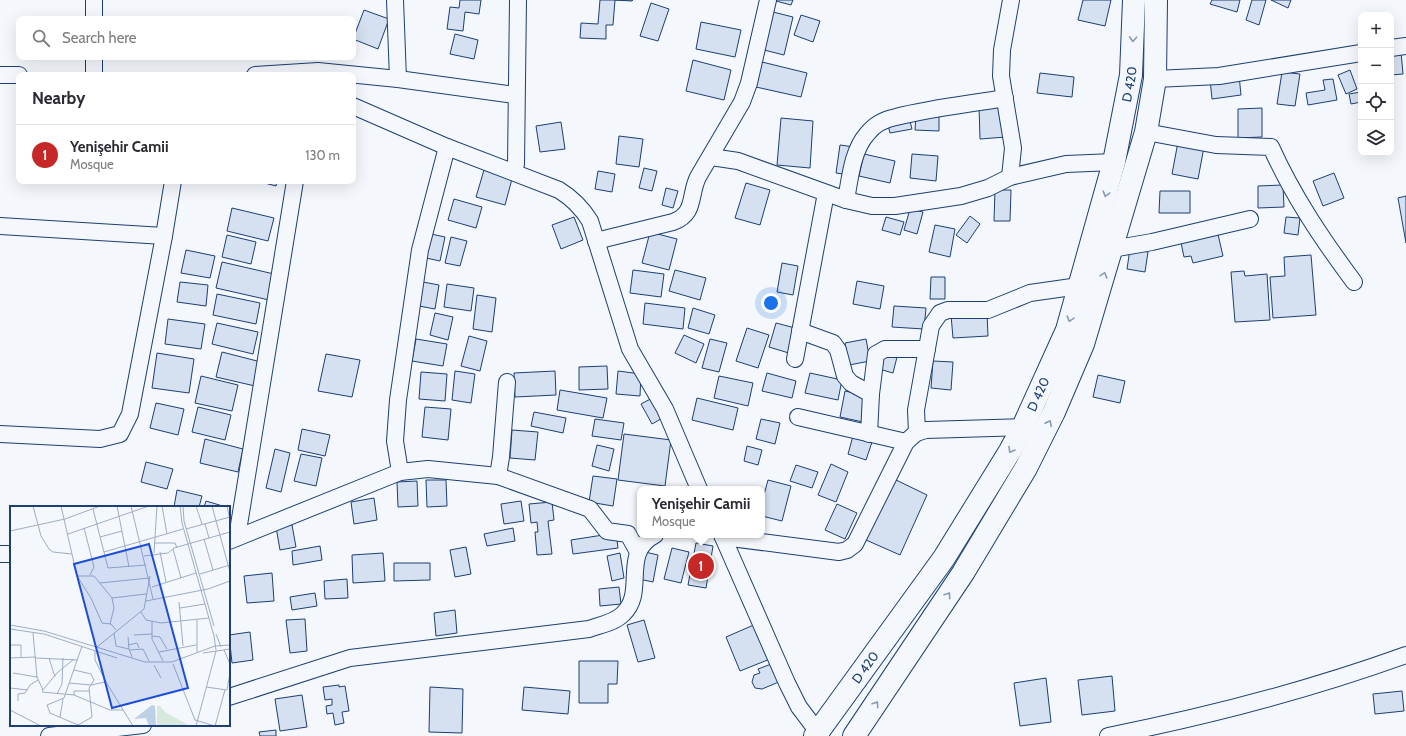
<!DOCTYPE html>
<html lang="en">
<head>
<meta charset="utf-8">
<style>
  body { margin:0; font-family:Cabin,sans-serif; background:#f7f7f7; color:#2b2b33 }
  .controls { position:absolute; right:12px; top:12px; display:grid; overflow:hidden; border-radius:8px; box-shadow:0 4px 16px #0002 }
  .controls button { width:36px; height:36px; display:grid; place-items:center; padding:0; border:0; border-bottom:1px solid #e1e1e2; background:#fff; color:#2b2b33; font:20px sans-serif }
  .you { position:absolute; left:771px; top:303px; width:14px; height:14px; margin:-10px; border:3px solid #fff; border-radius:50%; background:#1a73e8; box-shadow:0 0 0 6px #1a73e833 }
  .badge { display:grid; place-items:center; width:26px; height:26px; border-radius:50%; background:#c62828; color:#fff; font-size:13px; font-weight:700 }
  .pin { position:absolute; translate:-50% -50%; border:2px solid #fff; box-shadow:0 1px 4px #0006 }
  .popup { position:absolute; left:637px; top:486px; width:128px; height:52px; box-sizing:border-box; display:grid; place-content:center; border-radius:8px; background:#fff; filter:drop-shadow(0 1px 3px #0005); font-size:13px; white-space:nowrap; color:#7c7c81 }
  .popup b { font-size:15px; color:#2b2b33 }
  .popup::after { content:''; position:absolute; left:50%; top:100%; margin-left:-8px; border:8px solid transparent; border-top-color:#fff }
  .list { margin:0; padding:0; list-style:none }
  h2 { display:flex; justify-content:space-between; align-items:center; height:52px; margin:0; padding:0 16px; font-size:17px }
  h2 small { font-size:13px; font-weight:400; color:#7c7c81 }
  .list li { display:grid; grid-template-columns:26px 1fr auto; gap:12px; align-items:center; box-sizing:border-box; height:60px; padding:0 16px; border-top:1px solid #e1e1e2 }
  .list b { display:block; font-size:15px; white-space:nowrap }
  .list p { margin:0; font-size:13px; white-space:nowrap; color:#7c7c81 }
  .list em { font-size:13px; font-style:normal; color:#7c7c81 }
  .icon { flex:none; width:22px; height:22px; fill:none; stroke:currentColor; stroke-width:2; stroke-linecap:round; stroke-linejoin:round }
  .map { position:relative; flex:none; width:1406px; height:736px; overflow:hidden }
  .search { position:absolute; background:#fff; box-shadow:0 4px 16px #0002; left:16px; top:16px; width:340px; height:44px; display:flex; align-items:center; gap:10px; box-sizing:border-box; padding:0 14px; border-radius:8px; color:#7c7c81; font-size:15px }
  .panel { position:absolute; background:#fff; box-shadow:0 4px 16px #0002; left:16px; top:72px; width:340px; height:112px; border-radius:8px }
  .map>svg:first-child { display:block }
  .building { fill:#d5e0f0; stroke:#1d3f73 }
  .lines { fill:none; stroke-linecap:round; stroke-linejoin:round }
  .minor-casing { stroke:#1d3f73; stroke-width:18 }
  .highway-casing { stroke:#1d3f73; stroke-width:24 }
  .minor { stroke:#f4f7fb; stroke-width:16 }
  .highway { stroke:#f4f7fb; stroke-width:22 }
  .oneway { stroke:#889bb7 }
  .labels { text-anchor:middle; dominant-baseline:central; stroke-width:3; stroke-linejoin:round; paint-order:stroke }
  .street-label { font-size:13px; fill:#1d3f73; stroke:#f4f7fb }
  .inset-road { fill:none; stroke:#9eadc5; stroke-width:1 }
  .view { fill:#1d4ed8; fill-opacity:0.15; stroke:#1d4ed8; stroke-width:2 }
  .inset-edge { fill:none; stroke:#1d3f73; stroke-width:2 }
</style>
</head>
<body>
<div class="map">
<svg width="1406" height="736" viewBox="0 0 1406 736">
  <rect width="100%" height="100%" fill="#f4f7fb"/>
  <g class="building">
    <path d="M460,0H481L479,14L465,12L463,31L447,29L450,7L459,8Z"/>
    <path d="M600,0H633L632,1L615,0L613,25H606V39L580,38L581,23L598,24Z"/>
    <path d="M777,0H793L791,5L776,1Z"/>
    <path d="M1083,0H1111L1105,26L1078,20Z"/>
    <path d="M1212,0H1240L1237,12L1210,4Z"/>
    <path d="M1252,0H1266L1259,25L1246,20Z"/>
    <path d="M1271,0H1291L1288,8Z"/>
    <path d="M651,3L669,9L658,41L640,36Z"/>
    <path d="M364,10L389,19L378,49L353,39Z"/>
    <path d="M769,11L793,17L784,55L760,49Z"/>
    <path d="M801,15L820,21L813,42L794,35Z"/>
    <path d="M701,22L741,30L735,57L696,49Z"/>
    <path d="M455,34L478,40L474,59L450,54Z"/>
    <path d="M1401,52L1403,74L1391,75V53Z"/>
    <path d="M693,60L731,70L724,100L686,91Z"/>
    <path d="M762,62L807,73L801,97L756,87Z"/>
    <path d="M1350,70L1357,89L1346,94L1338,75Z"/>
    <path d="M1282,72L1300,74L1295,106L1277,104Z"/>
    <path d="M1040,73L1074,77L1072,97L1037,93Z"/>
    <path d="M1239,75L1241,95L1212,99L1210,79Z"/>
    <path d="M1333,79L1337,100L1308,105L1306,93L1325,90L1323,80Z"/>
    <path d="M1361,92V102L1351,104L1349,94Z"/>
    <path d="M1004,105L1006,137L980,139L979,106Z"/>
    <path d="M1262,108V137L1238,138V109Z"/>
    <path d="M916,115H939V131L915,130Z"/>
    <path d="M909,117L912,129L890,133L887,121Z"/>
    <path d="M781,118L813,121L810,168L777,165Z"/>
    <path d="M561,122L565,149L540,152L536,126Z"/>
    <path d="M619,136L643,139L639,167L616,164Z"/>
    <path d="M1178,142L1204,147L1198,179L1172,174Z"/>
    <path d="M840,145L854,147L850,175L836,173Z"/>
    <path d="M864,154L895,161L890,183L859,176Z"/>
    <path d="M912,154L938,156L936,181L910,178Z"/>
    <path d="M644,168L657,171L652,191L639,188Z"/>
    <path d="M484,170L512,179L505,205L476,197Z"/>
    <path d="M598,171L615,174L612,192L595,189Z"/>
    <path d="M1334,173L1344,198L1323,206L1313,181Z"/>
    <path d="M257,181H277L276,186Z"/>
    <path d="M746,183L770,190L760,225L735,218Z"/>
    <path d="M1283,185L1284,207L1258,208V186Z"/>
    <path d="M666,188L678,191L673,208L662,205Z"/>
    <path d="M995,190H1011L1010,221H994Z"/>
    <path d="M1160,191H1190V213H1159Z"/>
    <path d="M1406,196V243L1398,198Z"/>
    <path d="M454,199L482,207L476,228L448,220Z"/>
    <path d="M232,208L274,218L268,241L227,231Z"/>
    <path d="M910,209L923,212L917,234L904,230Z"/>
    <path d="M970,216L980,224L967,243L956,235Z"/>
    <path d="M574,217L583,240L561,249L552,225Z"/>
    <path d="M886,217L904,222L900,235L882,230Z"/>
    <path d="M1286,217L1300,218L1298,235L1284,233Z"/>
    <path d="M935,225L955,229L950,257L929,252Z"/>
    <path d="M1217,230L1223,256L1193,263L1191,256L1184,257L1180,238Z"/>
    <path d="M650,232L677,239L669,270L642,263Z"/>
    <path d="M431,234L445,237L440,261L426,258Z"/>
    <path d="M227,235L256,242L251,264L222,257Z"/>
    <path d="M451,237L467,241L460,266L445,263Z"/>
    <path d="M1130,249L1148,252L1145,272L1127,269Z"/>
    <path d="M186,250L215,256L210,278L181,273Z"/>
    <path d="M1311,255L1316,315L1273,318L1270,277L1285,276L1284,257Z"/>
    <path d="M222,262L274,274L269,300L216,288Z"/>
    <path d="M782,263L798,266L793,295L777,292Z"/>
    <path d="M633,270L664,274L661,297L630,293Z"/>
    <path d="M675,270L706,278L700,300L669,291Z"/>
    <path d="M1244,271L1245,276L1267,274L1270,320L1235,322L1231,272Z"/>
    <path d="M931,277H945V299H930Z"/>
    <path d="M857,281L884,286L880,309L853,304Z"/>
    <path d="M180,282L208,285L206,306L177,302Z"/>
    <path d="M423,282L439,285L435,309L419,306Z"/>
    <path d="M447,284L474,288L471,311L444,307Z"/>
    <path d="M217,294L260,303L256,324L213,315Z"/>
    <path d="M477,295L496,298L492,332L473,329Z"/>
    <path d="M645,303L685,308L683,329L643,324Z"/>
    <path d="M894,306L926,308L924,329L892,327Z"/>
    <path d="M693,308L715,315L709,334L688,328Z"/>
    <path d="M435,313L453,317L448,340L430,335Z"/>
    <path d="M987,313L988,336L953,338L951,315Z"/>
    <path d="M168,319L205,324L201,349L165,344Z"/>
    <path d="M217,323L258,332L253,354L212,344Z"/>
    <path d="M776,323L799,329L792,354L769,347Z"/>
    <path d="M747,328L769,335L758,368L736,361Z"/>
    <path d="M684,335L704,344L696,363L675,353Z"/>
    <path d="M469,336L487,341L480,371L461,366Z"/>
    <path d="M416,339L447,344L443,366L412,361Z"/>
    <path d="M710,339L727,343L719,372L702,368Z"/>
    <path d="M866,339L870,361L849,365L845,343Z"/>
    <path d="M222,352L261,362L255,386L216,377Z"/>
    <path d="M157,353L194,359L189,393L152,388Z"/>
    <path d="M326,354L360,360L352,397L318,391Z"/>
    <path d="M883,354L897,357L893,373L879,369Z"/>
    <path d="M933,361L953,362L951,390L931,388Z"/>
    <path d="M607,366L608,389L579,390V367Z"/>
    <path d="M455,371L475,374L471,403L452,400Z"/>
    <path d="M555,371L556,395L515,397L514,373Z"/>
    <path d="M618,371L641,374L640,396L616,394Z"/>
    <path d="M421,372L447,374L445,401L419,399Z"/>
    <path d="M767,373L796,381L792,398L762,391Z"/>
    <path d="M810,373L842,380L838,400L805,393Z"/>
    <path d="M1098,375L1125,381L1120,403L1093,397Z"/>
    <path d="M201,376L238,385L232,411L195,403Z"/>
    <path d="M719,376L753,383L748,406L714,398Z"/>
    <path d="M560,390L607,398L603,418L557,410Z"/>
    <path d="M845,391L868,396L863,422L840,417Z"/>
    <path d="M656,396L666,416L652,424L641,404Z"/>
    <path d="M697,398L738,408L733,430L692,420Z"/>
    <path d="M156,403L184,409L178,435L150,428Z"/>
    <path d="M198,407L231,415L225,440L192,432Z"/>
    <path d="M425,407L451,409L448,440L422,437Z"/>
    <path d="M534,412L566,418L563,433L531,426Z"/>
    <path d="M595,419L624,423L621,440L592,436Z"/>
    <path d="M761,419L780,423L775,444L756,439Z"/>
    <path d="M302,429L330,435L325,456L298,450Z"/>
    <path d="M512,430L538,432L535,460L510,458Z"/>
    <path d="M624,434L671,440L665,486L618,480Z"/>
    <path d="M853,436L872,442L866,460L848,454Z"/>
    <path d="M205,439L243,449L238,472L200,463Z"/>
    <path d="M597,445L614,449L609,471L592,466Z"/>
    <path d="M747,446L762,450L758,465L744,461Z"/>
    <path d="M275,449L290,453L281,492L266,488Z"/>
    <path d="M301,454L322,458L316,486L294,481Z"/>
    <path d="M146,462L173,469L167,489L141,482Z"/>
    <path d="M831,464L848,472L836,502L818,495Z"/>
    <path d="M796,465L818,472L812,488L790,481Z"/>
    <path d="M593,476L617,479L613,506L589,502Z"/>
    <path d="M894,479L927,495L900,555L866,540Z"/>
    <path d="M426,480H446L447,506L427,507Z"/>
    <path d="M768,480L791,486L782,521L762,516V502Z"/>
    <path d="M417,481L418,506L398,507L397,482Z"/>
    <path d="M177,490L202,496L199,507H174Z"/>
    <path d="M374,498L377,520L354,524L351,502Z"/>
    <path d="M206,501L226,507H204Z"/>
    <path d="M521,501L524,521L504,524L501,504Z"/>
    <path d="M552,502L554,520L548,521L552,554L537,555L535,532H538L537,522L531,523L529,504Z"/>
    <path d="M837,504L857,513L845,539L825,530Z"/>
    <path d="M292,525L296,547L280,550L276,527Z"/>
    <path d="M513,528L515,541L487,546L484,534Z"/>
    <path d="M616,533L618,548L573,554L571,540Z"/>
    <path d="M696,543L713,546L706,588L688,585Z"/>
    <path d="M320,546L322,560L293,565L292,551Z"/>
    <path d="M466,547L471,574L455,577L450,550Z"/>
    <path d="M672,548L689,552L681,583L664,579Z"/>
    <path d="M645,552L658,555L653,582L639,579Z"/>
    <path d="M383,553L385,581L353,583L352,555Z"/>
    <path d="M620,553L624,578L612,581L607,556Z"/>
    <path d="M394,563H430V580L394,581Z"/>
    <path d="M272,573L274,601L247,603L244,576Z"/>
    <path d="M347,579L348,598L325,599L324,581Z"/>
    <path d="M619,587L621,604L600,606L599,589Z"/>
    <path d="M315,593L317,606L292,610L290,597Z"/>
    <path d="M455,610L457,633L436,636L434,613Z"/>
    <path d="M305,619L307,651L290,653L286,620Z"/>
    <path d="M644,620L655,658L638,662L627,625Z"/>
    <path d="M756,624L770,659L740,671L726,637Z"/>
    <path d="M250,632L253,660L232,663L229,635Z"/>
    <path d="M579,661H618L617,684H608V703H579Z"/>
    <path d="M774,663L781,681L762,689L755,688L752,682L754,675L760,673L758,669Z"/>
    <path d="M1112,676L1115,711L1082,715L1078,680Z"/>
    <path d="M1046,678L1051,722L1020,726L1014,683Z"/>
    <path d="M339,685V687L345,686L349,711L342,712L344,723L335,725L333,713L327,714L326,706L332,705V699L325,700L323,687Z"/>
    <path d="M430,687L463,689L462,733L429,732Z"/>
    <path d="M524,687L570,691L568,714L522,710Z"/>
    <path d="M1402,691L1404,711L1375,714L1373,694Z"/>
    <path d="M302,695L307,727L280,731L275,699Z"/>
    <path d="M276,730V736H260L259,732Z"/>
  </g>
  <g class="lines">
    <g class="minor-casing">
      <g id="minor">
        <path d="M94,0V19"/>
        <path d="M395,0L398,79"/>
        <path d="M1391,48L1406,46"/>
        <path d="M94,57V75"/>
        <path d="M0,75H19"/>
        <path d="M255,75L318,71L398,79L515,95"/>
        <path d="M1155,79L1219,76L1361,53"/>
        <path d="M353,106L447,147L559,190C572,198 582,208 590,221L630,349L665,409L699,489"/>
        <path d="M1146,132L1216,145L1271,147C1293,196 1322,239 1354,282"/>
        <path d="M711,157L738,161L846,200L872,206H895L961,196L988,188L1010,177L1066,164L1114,162"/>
        <path d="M514,171L516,164L518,0"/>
        <path d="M1010,177L1013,148L1001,76L1002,50L1011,0"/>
        <path d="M846,200C850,179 852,151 867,134C874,125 885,119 896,117C931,108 969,104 1005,98"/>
        <path d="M0,226L164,236"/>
        <path d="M596,241L673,222C696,214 689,195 698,177L742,102L749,83L768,0"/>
        <path d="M1112,249L1152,242L1250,219"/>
        <path d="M800,331L833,343L838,350L845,376L851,383L871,394"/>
        <path d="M795,359L826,193"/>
        <path d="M798,417L906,442"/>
        <path d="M917,433L916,410L931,326L940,313L948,310H988L1030,293L1079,286"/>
        <path d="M0,434L100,439L120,434L130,414L164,236L173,181"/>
        <path d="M869,434L871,394L876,354L885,349H927"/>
        <path d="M400,472L395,441L398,400L420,250L447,147"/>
        <path d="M498,476L501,457L507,382"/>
        <path d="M722,535L787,683L799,707L821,736"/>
        <path d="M237,537L295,181"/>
        <path d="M723,537L839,552L847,550L855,544L906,442L916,433L926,430L1023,427"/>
        <path d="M229,541L400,472L428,469L498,476L590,509L607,531L628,534L638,552"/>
        <path d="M0,554H11"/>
        <path d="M229,697L350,658L589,629C600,625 614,623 623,614C647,592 620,553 655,535"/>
        <path d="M49,736L143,725"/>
        <path d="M1108,736C1209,716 1309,690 1406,655"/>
      </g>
    </g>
    <g class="highway-casing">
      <g id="highway">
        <path id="s1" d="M815,736L944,558L1010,451L1023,427L1067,330L1114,162L1131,75L1134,0"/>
        <path d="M854,736L963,573L1026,468L1054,412L1083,344L1146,132L1155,79L1156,0"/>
      </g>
    </g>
    <use href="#minor" class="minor"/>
    <use href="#highway" class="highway"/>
  </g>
  <defs><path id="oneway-chevron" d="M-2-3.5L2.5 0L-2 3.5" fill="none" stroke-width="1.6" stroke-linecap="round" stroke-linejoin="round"/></defs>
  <g class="oneway">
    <use href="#oneway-chevron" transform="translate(1133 39) rotate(93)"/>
    <use href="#oneway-chevron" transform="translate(1106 194) rotate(105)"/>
    <use href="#oneway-chevron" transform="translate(1104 275) rotate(-73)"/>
    <use href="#oneway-chevron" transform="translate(1070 319) rotate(106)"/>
    <use href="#oneway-chevron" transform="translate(1049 423) rotate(-63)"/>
    <use href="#oneway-chevron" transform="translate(1011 450) rotate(120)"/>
    <use href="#oneway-chevron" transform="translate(948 595) rotate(-56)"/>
    <use href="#oneway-chevron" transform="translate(876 704) rotate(-56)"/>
  </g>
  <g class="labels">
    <g class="street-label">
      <text stroke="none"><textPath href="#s1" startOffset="733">D 420</textPath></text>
      <text stroke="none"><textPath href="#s1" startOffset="409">D 420</textPath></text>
      <text stroke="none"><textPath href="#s1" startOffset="85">D 420</textPath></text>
    </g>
  </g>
  <g transform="translate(10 506)">
    <rect width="220" height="220" fill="#f4f7fb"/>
    <path d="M147,200H150L155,206L180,220H147Z" fill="#d7e8df"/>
    <path d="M142,199L145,200L146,220H139L136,212L124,213Z" fill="#bed0e5"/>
    <path class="inset-road" d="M23,0L31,30L39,43L43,46L62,48M51,0L67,70L81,92L92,117L101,118L106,124M107,0L119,61M121,0L143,93M152,0L157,28M170,0L172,17L204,130L206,144M173,0L174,15L204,120M186,0L192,18M202,0L220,66M217,0L220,14M83,3L98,62L136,59M195,18L199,32M74,22L84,61L80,69M176,23L220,11M0,25L55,13L90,0M58,28L139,0M90,31L112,25M194,33L203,64M144,37H165L167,42M163,43L171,72M94,46L173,23M150,46L156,76M144,47L147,0M134,50L158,47L164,42L220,26M190,68L220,59M67,70H84L102,92L104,102L100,118M90,77L139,72M142,81L186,67M102,92L136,88M136,95L198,83L220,75M169,96L173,140M170,102L195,98M131,106L136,114L151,117L199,112M187,114V146M142,115V133L153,155M0,119L34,125L135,156H162L205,140L220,139M0,123L34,128L107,152M23,127L27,171L33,184M104,127L106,140L119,143M206,128L211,141M124,129L142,128M142,130L150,131L157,143M118,131L119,143L122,151M0,139H11V151M118,139L127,137L129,142M87,141L134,103L140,70M120,144L133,143L139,155M214,144L220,158M85,145V154L96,176L123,220M149,146L186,139M193,147L220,143M0,152L26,151M26,152L68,154M39,152L45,171M163,158L185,214L205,220M144,159L151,172M64,164L81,168L84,174L79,182L82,211L68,219L40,207L37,199L54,192L72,140M3,167L27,171M59,177L81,179L95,176M196,181L217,184L220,167M0,182L18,184M32,185L47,167L64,153M32,186L64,189L100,204H113M47,188L52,178L53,152M64,189V185H80M8,195V188L15,187L20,179L28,174M0,204L31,220M50,211L53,193M186,220L206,145M205,220L215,184"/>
    <path class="view" d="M139,38L178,182L102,202L64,58Z"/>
    <rect width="220" height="220" class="inset-edge"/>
  </g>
</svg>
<div class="controls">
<button>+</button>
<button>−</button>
<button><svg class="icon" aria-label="locate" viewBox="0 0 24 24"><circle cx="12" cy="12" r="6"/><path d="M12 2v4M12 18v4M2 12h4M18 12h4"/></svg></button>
<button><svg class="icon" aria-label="layers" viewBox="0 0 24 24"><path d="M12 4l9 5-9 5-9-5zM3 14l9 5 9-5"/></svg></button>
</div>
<div class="you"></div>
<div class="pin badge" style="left:701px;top:566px">1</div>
<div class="popup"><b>Yenişehir Camii</b>Mosque</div>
<div class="search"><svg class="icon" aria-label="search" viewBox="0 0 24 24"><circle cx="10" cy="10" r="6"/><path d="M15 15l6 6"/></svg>Search here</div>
<section class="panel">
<h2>Nearby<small></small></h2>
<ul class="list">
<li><span class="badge">1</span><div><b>Yenişehir Camii</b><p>Mosque</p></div><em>130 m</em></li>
</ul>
</section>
</div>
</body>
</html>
